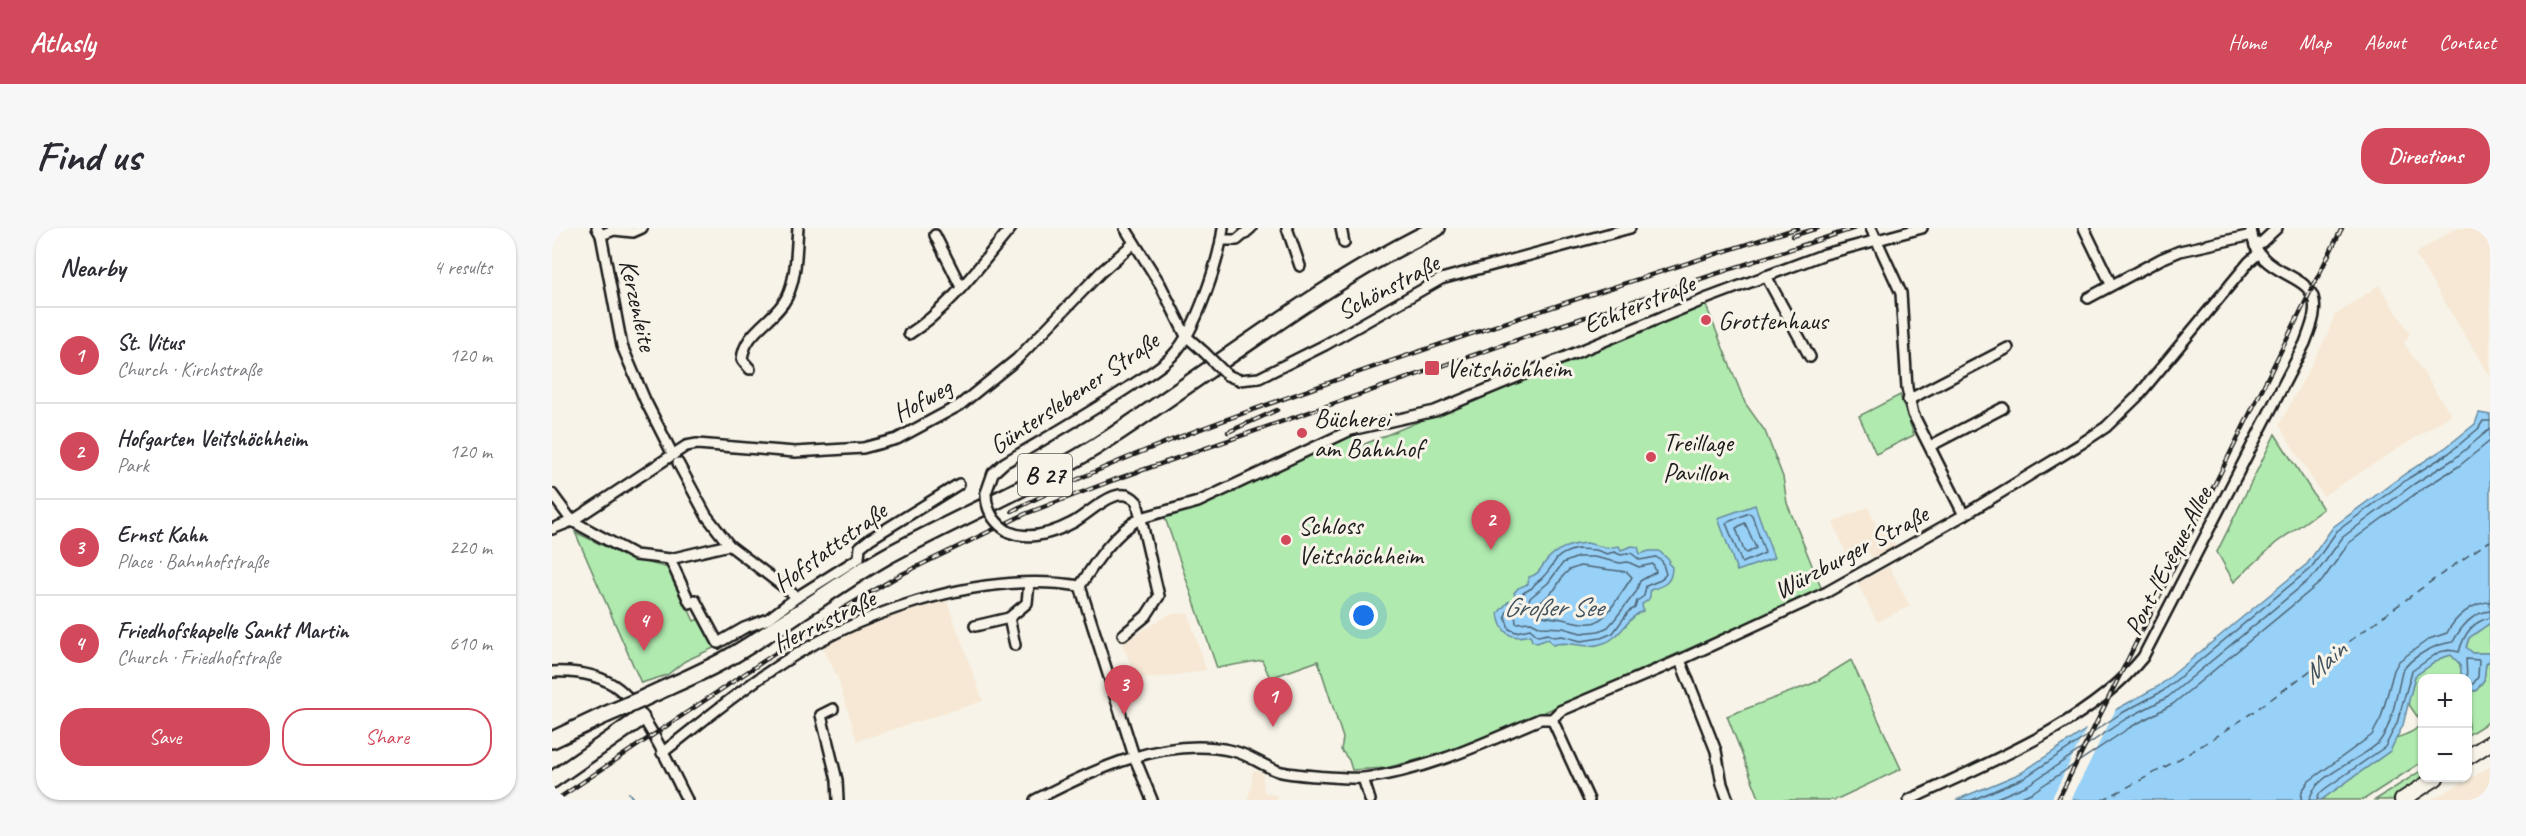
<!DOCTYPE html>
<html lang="en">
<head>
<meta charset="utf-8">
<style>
  body { margin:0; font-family:Caveat,sans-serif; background:#f7f7f7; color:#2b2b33 }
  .controls { position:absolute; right:18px; bottom:18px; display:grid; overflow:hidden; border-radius:12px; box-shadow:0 2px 4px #0004 }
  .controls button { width:54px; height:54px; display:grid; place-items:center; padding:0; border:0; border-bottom:2px solid #e1e1e2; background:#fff; color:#2b2b33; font:30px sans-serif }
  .you { position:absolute; left:812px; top:388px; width:21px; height:21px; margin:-15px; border:4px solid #fff; border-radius:50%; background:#1a73e8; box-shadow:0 0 0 9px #1a73e833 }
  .badge { display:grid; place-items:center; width:39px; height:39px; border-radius:50%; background:#d1495b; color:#fff; font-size:20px; font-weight:700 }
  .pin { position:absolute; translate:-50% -50px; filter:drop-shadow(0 2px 3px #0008) }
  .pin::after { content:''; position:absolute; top:32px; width:21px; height:18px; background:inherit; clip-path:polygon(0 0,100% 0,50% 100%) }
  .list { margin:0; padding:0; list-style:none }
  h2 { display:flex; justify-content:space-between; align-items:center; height:78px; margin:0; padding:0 24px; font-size:26px }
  h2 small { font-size:20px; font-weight:400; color:#7c7c81 }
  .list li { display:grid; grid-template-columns:39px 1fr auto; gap:18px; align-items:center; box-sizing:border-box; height:96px; padding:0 24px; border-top:2px solid #e1e1e2 }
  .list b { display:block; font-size:22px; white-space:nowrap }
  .list p { margin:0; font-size:20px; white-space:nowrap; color:#7c7c81 }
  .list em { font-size:20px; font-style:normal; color:#7c7c81 }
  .actions { display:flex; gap:12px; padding:18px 24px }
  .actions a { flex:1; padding:14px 0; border:2px solid #d1495b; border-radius:24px; text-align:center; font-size:21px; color:#d1495b }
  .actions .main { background:#d1495b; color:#fff }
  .map { position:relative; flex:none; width:1938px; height:572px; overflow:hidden; border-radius:24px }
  header { display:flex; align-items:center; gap:36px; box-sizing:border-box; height:84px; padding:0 30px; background:#d1495b; color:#fff }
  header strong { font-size:28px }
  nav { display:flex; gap:33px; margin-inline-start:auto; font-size:21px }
  .intro { display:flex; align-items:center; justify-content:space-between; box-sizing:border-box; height:144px; padding:0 36px }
  h1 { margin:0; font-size:42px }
  .button { padding:15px 27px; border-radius:24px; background:#d1495b; color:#fff; font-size:21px; font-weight:700 }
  main { display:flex; gap:36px; padding:0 36px }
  aside { flex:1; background:#fff; border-radius:24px; box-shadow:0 2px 4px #0004 }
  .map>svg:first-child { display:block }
  .built { fill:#f6e8d4 }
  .green { fill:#b0eaaf; stroke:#668366; stroke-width:1.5 }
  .water { fill:#97d1f7; stroke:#66899f; stroke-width:1.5 }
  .pier { fill:#f7f3e8 }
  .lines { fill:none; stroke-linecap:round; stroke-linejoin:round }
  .shore { stroke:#4d6474; stroke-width:1.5 }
  .stream { stroke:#66899f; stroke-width:2 }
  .ferry { stroke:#41525e; stroke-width:1.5; stroke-dasharray:8 6; stroke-linecap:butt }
  .minor-casing { stroke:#1c1c1c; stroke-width:14 }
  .secondary-casing { stroke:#1c1c1c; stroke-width:18 }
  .primary-casing { stroke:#1c1c1c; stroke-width:20 }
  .minor { stroke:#f7f3e8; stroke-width:9 }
  .secondary { stroke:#f7f3e8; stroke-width:14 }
  .primary { stroke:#f7f3e8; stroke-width:15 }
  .rail-casing { stroke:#1c1c1c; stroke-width:4.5 }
  .rail { stroke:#f7f3e8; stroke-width:2; stroke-dasharray:7; stroke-linecap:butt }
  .minor-bridge-casing { stroke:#1c1c1c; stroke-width:14; stroke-linecap:butt }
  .primary-bridge-casing { stroke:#1c1c1c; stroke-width:20; stroke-linecap:butt }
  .minor-bridge { stroke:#f7f3e8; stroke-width:9 }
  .primary-bridge { stroke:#f7f3e8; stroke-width:15 }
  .poi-dot { fill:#d1495b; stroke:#f7f3e8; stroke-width:2 }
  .labels { text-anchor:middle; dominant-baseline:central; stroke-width:6; stroke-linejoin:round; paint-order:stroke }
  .shield { fill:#f7f3e8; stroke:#5e5c59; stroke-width:1.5 }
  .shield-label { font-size:24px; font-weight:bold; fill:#1c1c1c }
  .street-label { font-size:26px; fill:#1c1c1c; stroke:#f7f3e8 }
  .poi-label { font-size:26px; fill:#1c1c1c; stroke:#f7f3e8; text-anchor:start }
  .water-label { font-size:27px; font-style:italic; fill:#41525e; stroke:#f7f3e8 }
</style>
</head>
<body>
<header>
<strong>Atlasly</strong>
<nav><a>Home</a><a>Map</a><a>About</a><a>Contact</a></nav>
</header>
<div class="intro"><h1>Find us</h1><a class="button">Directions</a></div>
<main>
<aside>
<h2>Nearby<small>4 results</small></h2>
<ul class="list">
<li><span class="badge">1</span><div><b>St. Vitus</b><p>Church · Kirchstraße</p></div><em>120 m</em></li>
<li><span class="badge">2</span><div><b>Hofgarten Veitshöchheim</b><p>Park</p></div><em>120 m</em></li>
<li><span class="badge">3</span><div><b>Ernst Kahn</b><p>Place · Bahnhofstraße</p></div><em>220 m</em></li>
<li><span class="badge">4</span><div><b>Friedhofskapelle Sankt Martin</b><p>Church · Friedhofstraße</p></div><em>610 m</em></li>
</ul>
<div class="actions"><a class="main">Save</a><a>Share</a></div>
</aside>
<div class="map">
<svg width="1938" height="572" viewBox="0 0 1938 572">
  <rect width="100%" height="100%" fill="#f7f3e8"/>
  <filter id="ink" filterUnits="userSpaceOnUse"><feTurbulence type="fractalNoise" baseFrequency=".0167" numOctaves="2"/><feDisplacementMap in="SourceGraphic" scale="12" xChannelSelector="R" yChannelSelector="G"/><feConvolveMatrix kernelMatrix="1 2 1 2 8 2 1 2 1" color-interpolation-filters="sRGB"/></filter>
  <g filter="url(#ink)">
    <g class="built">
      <path d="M1904,0H1938V148L1863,26Z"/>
      <path d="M1827,57L1858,105L1852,115L1899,187L1771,268L1727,197L1775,108L1782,88Z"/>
      <path d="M1316,279L1325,299L1334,294L1344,318L1320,330L1313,316L1294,325L1281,294Z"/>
      <path d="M1337,338L1358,378L1325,394L1306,356Z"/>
      <path d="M393,368L431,473L305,513L285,448L270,417Z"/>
      <path d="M636,385L654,442L612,449L584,450L570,415L618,386Z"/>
      <path d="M1938,539V572H1879Z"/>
      <path d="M701,542L710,544L712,564L724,567L725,572H695L699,560Z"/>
    </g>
    <g class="green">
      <path d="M1153,75L1193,175L1213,203L1231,249L1235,275L1270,362L913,519L834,540L800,542L797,532L789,522L791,510L766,433L718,450L710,432L665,440L612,287L800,207L804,209L808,218Z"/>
      <path d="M1348,167L1362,207L1324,226L1307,188Z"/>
      <path d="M1723,206L1771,281L1724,315L1682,354L1665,324Z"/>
      <path d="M23,304L77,330L113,339L119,343L142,393L149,390L164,419L133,433L115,447L89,455Z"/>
      <path d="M1938,395V425H1921L1914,420L1917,410Z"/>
      <path d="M1899,427L1908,436L1910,450L1870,451V534L1811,572H1769L1838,523L1844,510C1855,506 1864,504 1869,494L1856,475L1863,448L1889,430Z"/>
      <path d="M1299,432L1349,541L1283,572H1208L1175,488L1262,455Z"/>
      <path d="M1938,432V493L1916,507V462L1924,463L1932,452L1934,436Z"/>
      <path d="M1870,542V550H1876L1840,572H1823Z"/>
    </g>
    <g class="water">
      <path d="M1927,185L1938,187V395L1917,410L1914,419L1921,425H1938V432L1934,436L1932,452L1924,463L1916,462V451L1910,450L1908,436L1899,427L1889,430L1863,448L1851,497L1838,523L1769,572H1404L1469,545L1565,481L1607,458L1755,336L1781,299L1854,245L1893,220L1923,196Z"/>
      <path d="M1203,277L1222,330L1185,343L1166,290Z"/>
      <path d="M1035,315L1055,320L1067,318L1069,322L1080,318L1086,319L1088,326L1097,323H1107L1118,333L1116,335L1120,339C1120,355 1112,358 1098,362C1099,371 1097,372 1090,376L1091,383C1075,389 1070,409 1052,415C1032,423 1017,411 1001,417L996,411L985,415L980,413L978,407C957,413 948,403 946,385L956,374L964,371L962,365L966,360L976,356L977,349C988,346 988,340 995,332C1005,320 1019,316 1035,315Z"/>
    </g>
    <path class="pier" d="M1566,477L1519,572H1499L1537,495Z"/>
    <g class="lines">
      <g class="shore">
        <path d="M1197,285L1200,287L1213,325L1190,335L1174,295Z"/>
        <path d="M1193,295L1204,320L1195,325L1192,323L1184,300Z"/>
        <path d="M1025,321L1044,322L1055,326L1062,324L1069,327L1079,325L1088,332L1104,329L1110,333L1114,346L1109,352L1094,358L1092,368L1085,373L1083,380L1077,383L1061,405L1049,410L1029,413L1010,408L1002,409L996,406L986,408L978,401L964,404L957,401L953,388L955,383L968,375L971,365L980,360C983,354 985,355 990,350C1006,335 998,328 1025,321Z"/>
        <path d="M1026,329H1042L1068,335L1076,334L1087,339L1101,336L1104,344L1088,353L1084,364L1063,391L1056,399L1047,403L1029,405L1011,400L989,399L979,394L964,395L963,386L973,381L978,370L996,355L1011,335Z"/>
        <path d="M1028,338L1075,344L1080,349C1074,359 1068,366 1062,376C1047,398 1040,398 1015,392C1005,389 994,391 984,385L986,377L1003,361L1011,348L1017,342Z"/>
        <path d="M1915,451L1914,431L1927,432L1926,449L1921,456L1916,455"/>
        <path d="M1420,572L1472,550L1568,486L1611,463L1759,340L1785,303L1857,250L1897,225L1926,201L1931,193H1938"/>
        <path d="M1440,572L1476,557L1572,492L1616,469L1764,346L1791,309L1862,256L1902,231L1938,201"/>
        <path d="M1463,572L1481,564L1577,500L1621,476L1770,353L1797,315L1867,263L1907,238L1938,213"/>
        <path d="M1749,572L1750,563L1757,553L1820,507L1829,490L1842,442L1847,433L1877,411L1895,405C1902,390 1921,374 1938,374"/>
        <path d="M1758,572C1759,548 1812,531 1827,514C1840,499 1845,464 1850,444C1859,428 1884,416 1901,414C1908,400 1921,384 1938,383"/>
        <path d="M1765,572L1767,566L1774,560L1833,519L1845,495L1860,443L1887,424L1898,422L1907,424C1911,409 1920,393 1938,390"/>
      </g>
      <path class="stream" d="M77,565L82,572"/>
      <path class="ferry" d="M1550,572C1596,549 1642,524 1685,495C1771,436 1851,370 1938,313"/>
      <g class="minor-casing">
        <g id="minor">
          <path d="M45,0L49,7L70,118L93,172L121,227"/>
          <path d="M573,0L608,56L634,108L652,124"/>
          <path d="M735,0L748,38"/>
          <path d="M789,0L792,15"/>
          <path d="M1319,0L1349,65L1355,160L1361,186L1412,287"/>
          <path d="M1532,0L1559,56"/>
          <path d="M49,7L62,2L81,4L90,0"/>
          <path d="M383,7L409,59"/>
          <path d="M669,12H685L699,0"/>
          <path d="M1703,18L1710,14L1725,0"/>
          <path d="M1214,48L1258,129"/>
          <path d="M1536,70L1609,31L1628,23L1700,7"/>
          <path d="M357,106C398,80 428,37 459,0"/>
          <path d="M198,141L190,132C192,103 223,93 235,69C245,48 244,23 246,0"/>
          <path d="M675,147L687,152L707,150L773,117L889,51L1078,0"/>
          <path d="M1356,172L1456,120"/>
          <path d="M1378,218L1451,180"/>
          <path d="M126,235L154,287L177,317L245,369"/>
          <path d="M434,265L441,245L452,235C494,210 536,186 577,159C592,149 609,140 621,127C644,103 667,33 671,0"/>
          <path d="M0,266L20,293L83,327L118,331L177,317"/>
          <path d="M0,301L20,293L134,218L145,216L243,224L311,220L345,211L408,177L465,131L549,44L582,15"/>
          <path d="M457,304C478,313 501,305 520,295C538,286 567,252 585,274L607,368L594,388L571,407"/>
          <path d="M118,331L138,375L143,372L166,415L192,400L216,391L245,369L307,330L308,319L318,311L407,256"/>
          <path d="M457,390L463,417"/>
          <path d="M423,398L457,390L475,375L477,355"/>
          <path d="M1128,432L1164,523L1170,556L1176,572"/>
          <path d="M0,444C23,443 48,446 67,461C93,482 119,541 135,572"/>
          <path d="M281,481L269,487L285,552L286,572"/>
          <path d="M1000,491L1008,483L1128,432L1275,364L1412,287L1527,217L1554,199L1585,169L1697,34L1707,25"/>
          <path d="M1000,491L1037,572"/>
          <path d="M110,525C145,498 179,469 215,445C300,386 425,342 528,358"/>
          <path d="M811,550L818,572"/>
          <path d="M483,572C541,542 614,507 681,523C696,526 711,538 726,543C738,547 798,551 812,550C874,543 932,515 988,491H1000"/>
          <path d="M600,572L582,528L528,358C544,333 563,304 589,290L646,274L799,202L883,183L1156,70L1273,26L1370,0"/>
          <path d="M1357,572C1433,536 1537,496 1591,429L1753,115C1758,101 1766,84 1761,69C1752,43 1702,47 1699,0"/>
        </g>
      </g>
      <g class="secondary-casing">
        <g id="secondary">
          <path d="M1916,529L1938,515"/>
          <path d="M1850,572L1884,550"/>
        </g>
      </g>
      <g class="primary-casing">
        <g id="primary">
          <path d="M88,472C117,458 148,446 176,430C230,399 279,360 333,329C408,288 488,256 559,209C667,138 768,56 885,0"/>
          <path d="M0,512L53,487"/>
          <path d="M0,552L89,490"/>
        </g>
      </g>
      <use href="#minor" class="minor"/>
      <use href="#secondary" class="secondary"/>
      <use href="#primary" class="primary"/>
      <g class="rail-casing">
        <g id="rail">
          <path d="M1240,8L1266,0"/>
          <path d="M676,204L725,182"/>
          <path d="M460,283C566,228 680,189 793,149C943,97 1094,48 1246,0"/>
          <path d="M4,572L282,386L348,347L473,286L562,252L988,104L1303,0"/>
          <path d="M1506,572L1790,0"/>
        </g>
      </g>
      <use href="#rail" class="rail"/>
      <g class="minor-bridge-casing">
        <g id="minor-bridge">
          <path d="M652,124L675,147"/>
          <path d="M434,265C434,282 442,295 457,304"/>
        </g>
      </g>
      <g class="primary-bridge-casing">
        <path id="primary-bridge" d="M53,487L88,472"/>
      </g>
      <use href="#minor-bridge" class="minor-bridge"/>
      <use href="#primary-bridge" class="primary-bridge"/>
    </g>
  </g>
  <g class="poi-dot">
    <circle cx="1154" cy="92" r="6"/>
    <rect x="872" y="132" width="16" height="16" rx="3"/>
    <circle cx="750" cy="205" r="6"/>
    <circle cx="1099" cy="229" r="6"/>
    <circle cx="734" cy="312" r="6"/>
  </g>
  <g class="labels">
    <rect class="shield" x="466" y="226" width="54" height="42" rx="4.5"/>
    <g class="shield-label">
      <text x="493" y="247">B 27</text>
    </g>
    <g class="street-label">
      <text transform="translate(836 59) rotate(-28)">Schönstraße</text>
      <text transform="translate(1087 76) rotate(-22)">Echterstraße</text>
      <text transform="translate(86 77) rotate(77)">Kerzenleite</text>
      <text transform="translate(522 165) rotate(-34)">Günterslebener Straße</text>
      <text transform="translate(370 172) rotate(-29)">Hofweg</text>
      <text transform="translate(278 319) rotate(-36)">Hofstattstraße</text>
      <text transform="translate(1299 324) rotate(-28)">Würzburger Straße</text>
      <text transform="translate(1616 333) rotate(-63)">Pont-l'Evêque-Allee</text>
      <text transform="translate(272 393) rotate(-26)">Herrnstraße</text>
    </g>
    <g class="poi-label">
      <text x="1166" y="92">Grottenhaus</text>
      <text x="894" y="140">Veitshöchheim</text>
      <text x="762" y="190">Bücherei<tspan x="762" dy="30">am Bahnhof</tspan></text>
      <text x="1111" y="214">Treillage<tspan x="1111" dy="30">Pavillon</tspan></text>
      <text x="746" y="297">Schloss<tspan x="746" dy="30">Veitshöchheim</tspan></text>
    </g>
    <g class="water-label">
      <text x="1001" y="379">Großer See</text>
      <text transform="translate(1772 434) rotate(-42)">Main</text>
    </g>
  </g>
</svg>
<div class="controls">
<button>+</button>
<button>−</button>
</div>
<div class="you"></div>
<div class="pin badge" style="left:721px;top:499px">1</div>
<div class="pin badge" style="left:939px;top:322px">2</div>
<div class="pin badge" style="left:572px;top:487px">3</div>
<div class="pin badge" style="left:92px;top:423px">4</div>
</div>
</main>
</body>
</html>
